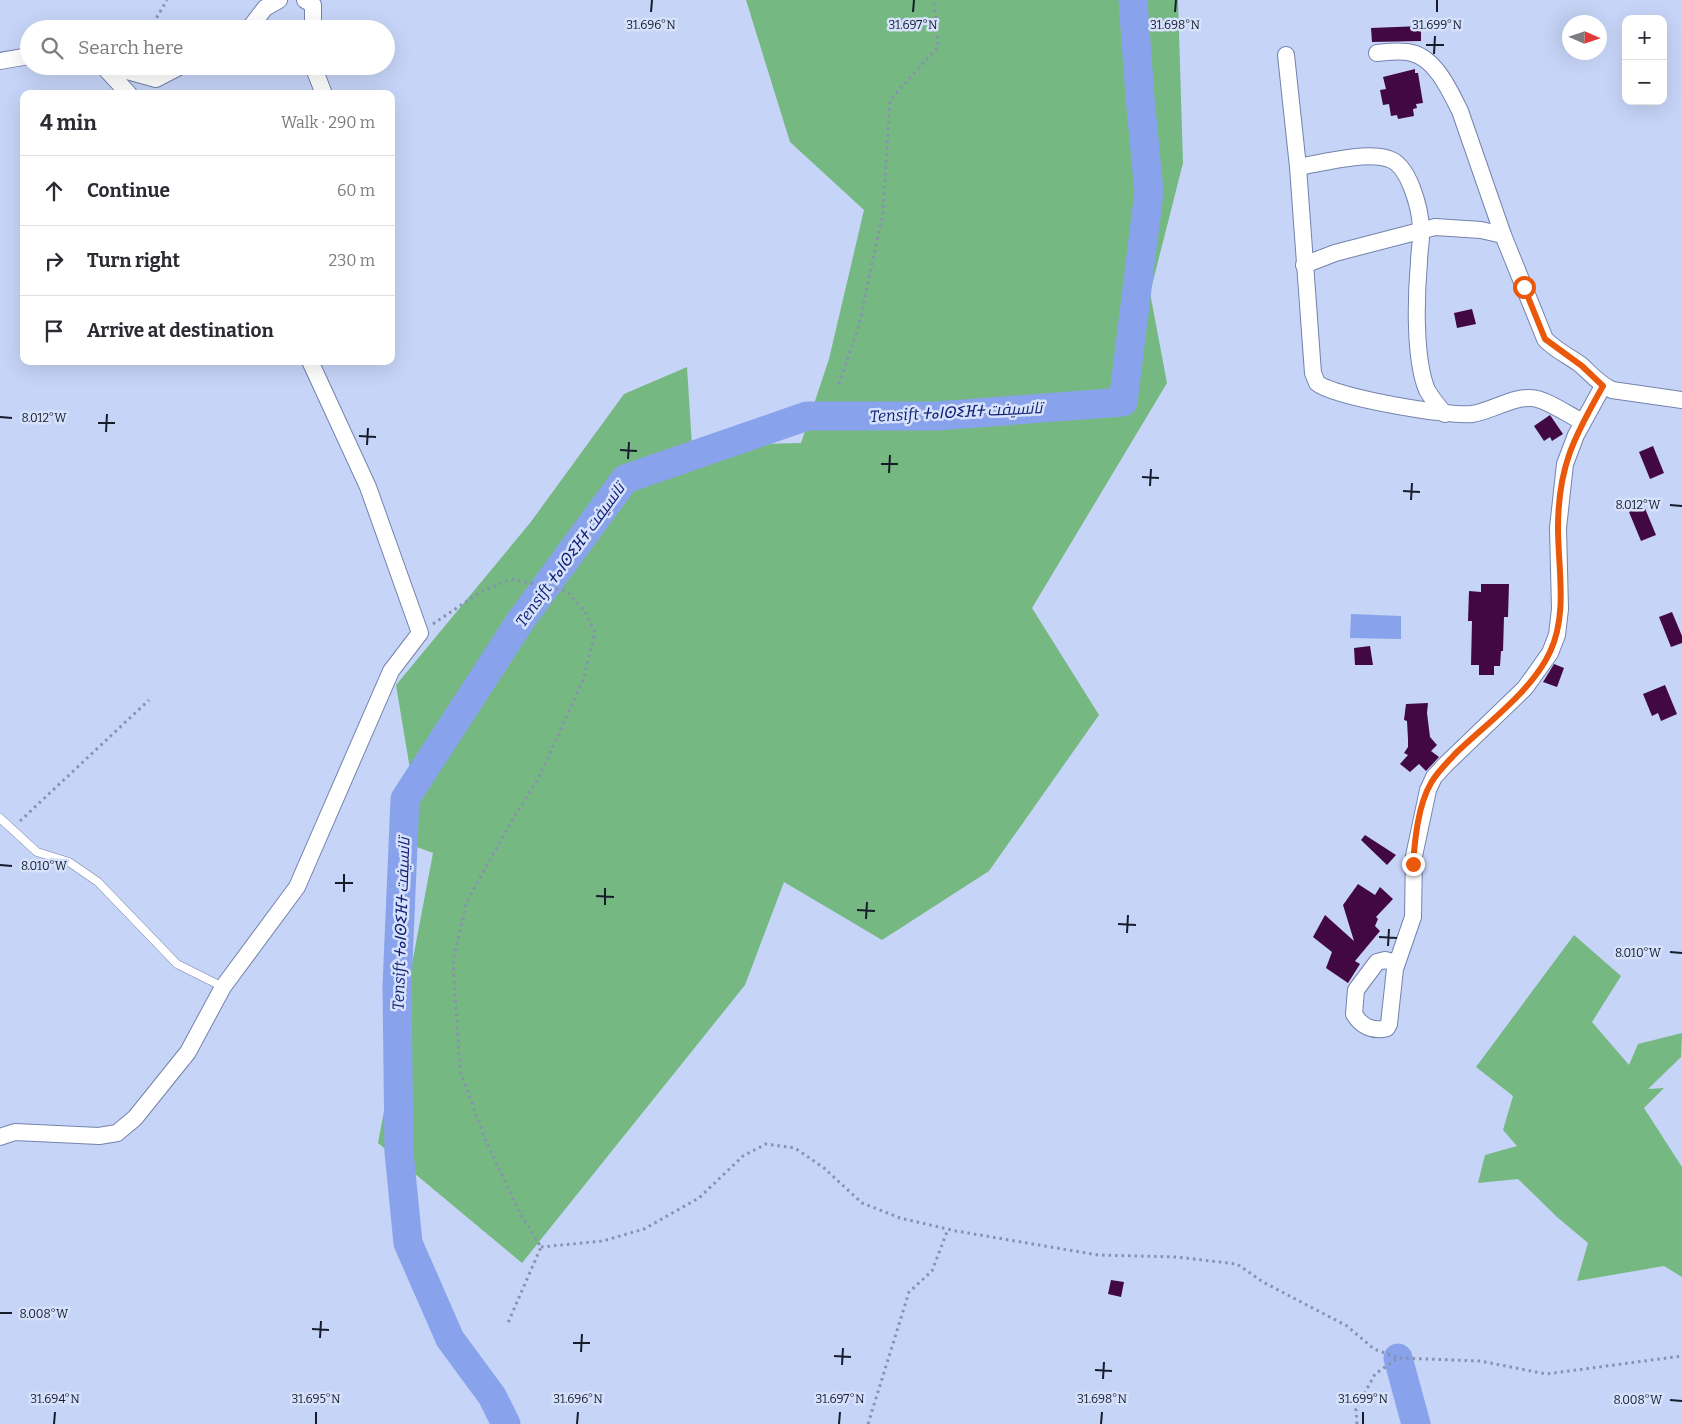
<!DOCTYPE html>
<html lang="en">
<head>
<meta charset="utf-8">
<style>
  body { margin:0; font-family:Bitter,Cairo,"Noto Sans Tifinagh",serif; background:#f7f7f7; color:#2b2b33 }
  .controls { position:absolute; right:15px; top:15px; display:grid; overflow:hidden; border-radius:10px; box-shadow:0 5px 20px #0002 }
  .controls button { width:45px; height:45px; display:grid; place-items:center; padding:0; border:0; border-bottom:1px solid #e1e1e2; background:#fff; color:#2b2b33; font:25px sans-serif }
  .compass { position:absolute; left:1562px; top:15px; width:45px; height:45px; border-radius:50%; background:#fff; box-shadow:0 5px 20px #0002; rotate:93deg }
  .stop { position:absolute; width:15px; height:15px; margin:-11px; border:4px solid #ea580c; border-radius:50%; background:#fff }
  .stop.end { background:#ea580c; border-color:#fff; box-shadow:0 1px 5px #0008 }
  .list { margin:0; padding:0; list-style:none }
  h2 { display:flex; justify-content:space-between; align-items:center; height:65px; margin:0; padding:0 20px; font-size:21px }
  h2 small { font-size:16px; font-weight:400; color:#7c7c81 }
  .list li { display:grid; grid-template-columns:32px 1fr auto; gap:15px; align-items:center; box-sizing:border-box; height:70px; padding:0 20px; border-top:1px solid #e1e1e2 }
  .list b { display:block; font-size:19px; white-space:nowrap }
  .list em { font-size:16px; font-style:normal; color:#7c7c81 }
  .icon { flex:none; width:28px; height:28px; fill:none; stroke:currentColor; stroke-width:2; stroke-linecap:round; stroke-linejoin:round }
  .map { position:relative; flex:none; width:1682px; height:1424px; overflow:hidden }
  .search { position:absolute; background:#fff; box-shadow:0 5px 20px #0002; left:20px; top:20px; width:375px; height:55px; display:flex; align-items:center; gap:12px; box-sizing:border-box; padding:0 18px; border-radius:28px; color:#7c7c81; font-size:19px }
  .panel { position:absolute; background:#fff; box-shadow:0 5px 20px #0002; left:20px; top:90px; width:375px; height:275px; border-radius:10px }
  .map>svg:first-child { display:block }
  .green { fill:#76b881 }
  .water { fill:#88a3ec }
  .lines { fill:none; stroke-linecap:round; stroke-linejoin:round }
  .river { stroke:#88a3ec; stroke-width:29 }
  .building { fill:#420842 }
  .service-casing { stroke:#7483ac; stroke-width:9 }
  .minor-casing { stroke:#7483ac; stroke-width:18 }
  .path { stroke:#8792af; stroke-width:3; stroke-dasharray:2.5 4; stroke-linecap:butt }
  .service { stroke:#fff; stroke-width:8 }
  .minor { stroke:#fff; stroke-width:16 }
  .route { stroke:#ea580c; stroke-width:6 }
  .ticks { fill:none; stroke:#161c2c; stroke-width:2 }
  .labels { text-anchor:middle; dominant-baseline:central; stroke-width:5; stroke-linejoin:round; paint-order:stroke }
  .water-label { font-size:16px; font-style:italic; fill:#132174; stroke:#d6e1fc }
  .ticks-label { font-size:12px; text-anchor:middle; fill:#161c2c; stroke:#d6e1fc; stroke-width:5; stroke-linejoin:round; paint-order:stroke }
</style>
</head>
<body>
<div class="map">
<svg width="1682" height="1424" viewBox="0 0 1682 1424">
  <rect width="100%" height="100%" fill="#c6d4f7"/>
  <g class="green">
    <path d="M746,0H1178L1183,163L1150,293L1167,383L1032,608L1099,715L989,871L882,940L784,882L745,985L522,1263L378,1143L433,853L390,837L410,769L396,685L530,523L624,394L687,367L692,446L801,443L829,359L864,210L790,142Z"/>
    <path d="M1574,935L1621,976L1592,1022L1629,1065L1638,1044L1682,1033L1681,1057L1648,1089L1664,1088L1644,1108L1682,1167V1277L1664,1266L1577,1281L1588,1243L1557,1217L1518,1179L1478,1183L1485,1155L1517,1146L1503,1130L1513,1096L1476,1067Z"/>
  </g>
  <path class="water" d="M1351,614L1401,616V639L1350,638Z"/>
  <g class="lines">
    <g class="river">
      <path d="M1398,1358L1416,1424"/>
      <path d="M506,1424L492,1396L450,1339L408,1243L399,1152L397,986L405,799L521,620L625,479L807,416H937L1123,402L1149,192L1140,97L1133,0"/>
    </g>
  </g>
  <g class="building">
    <path d="M1421,26V41L1372,42L1371,28Z"/>
    <path d="M1415,69V73H1418L1423,103L1416,104L1417,108L1413,109L1414,116L1398,119L1397,115L1391,116L1389,104L1383,105L1380,90L1386,89L1383,77Z"/>
    <path d="M1472,309L1476,324L1457,328L1454,313Z"/>
    <path d="M1550,415L1563,434L1552,441L1550,437L1544,441L1534,426Z"/>
    <path d="M1653,446L1664,473L1650,479L1639,452Z"/>
    <path d="M1644,506L1656,535L1641,541L1629,512Z"/>
    <path d="M1481,584H1509L1508,617H1504L1503,651H1501L1500,666H1494V675H1479V665H1471L1472,621H1468L1469,591L1481,592Z"/>
    <path d="M1672,612L1682,636V643L1671,647L1659,617Z"/>
    <path d="M1370,646L1373,665H1355L1354,648Z"/>
    <path d="M1554,664L1564,668L1557,687L1543,682Z"/>
    <path d="M1665,685L1677,714L1661,721L1658,713L1652,716L1643,694Z"/>
    <path d="M1428,703L1427,713L1430,737L1437,745L1431,751L1439,757L1426,771L1419,764L1410,772L1400,764L1408,755L1404,753L1408,747V739L1407,721L1404,720L1406,704Z"/>
    <path d="M1365,835L1396,855L1387,865L1361,840Z"/>
    <path d="M1358,884L1375,895L1380,887L1393,899L1376,917L1378,919L1375,926L1380,931L1355,961L1360,964L1348,983L1326,968L1332,952L1313,937L1325,915L1354,941L1343,905Z"/>
    <path d="M1111,1280L1124,1282L1121,1297L1108,1294Z"/>
  </g>
  <g class="lines">
    <g class="service-casing">
      <path id="service" d="M0,818L37,852L69,862L98,882L177,964L223,987"/>
    </g>
    <g class="minor-casing">
      <g id="minor">
        <path d="M305,0L313,5V29"/>
        <path d="M249,29L265,8L279,0"/>
        <path d="M1377,53C1388,52 1401,50 1412,53C1436,59 1450,91 1460,111L1503,235L1545,339C1555,350 1569,356 1581,365C1591,374 1599,384 1612,390L1682,400"/>
        <path d="M1286,55L1298,167L1313,373L1317,383C1334,397 1449,417 1472,414C1492,411 1511,397 1531,398C1545,398 1570,416 1583,422"/>
        <path d="M0,61L29,56"/>
        <path d="M103,66L129,94"/>
        <path d="M109,66L156,79L181,66"/>
        <path d="M313,66L324,94"/>
        <path d="M1298,167C1322,163 1366,151 1389,159C1409,165 1420,208 1421,228C1422,239 1419,251 1419,262C1416,296 1414,359 1427,390C1432,399 1438,406 1445,414"/>
        <path d="M1304,265L1335,253L1435,227L1481,230L1503,235"/>
        <path d="M1396,963L1385,960L1377,962L1356,990L1354,1014C1361,1026 1373,1032 1387,1028L1389,1024L1395,969L1413,917L1414,856L1428,790L1434,777L1445,765L1525,688L1550,653L1557,635L1560,609L1558,528L1565,464L1576,435L1603,386"/>
        <path d="M0,1137L15,1132L99,1136L117,1133L135,1118L188,1052L223,987L297,887L391,671L420,633L368,487L310,361"/>
      </g>
    </g>
    <g class="path">
      <path d="M150,29L167,0"/>
      <path d="M839,384L859,325L883,213L890,100L938,47L934,0"/>
      <path d="M433,624L482,591L511,579L566,591L584,610L595,632L583,680L539,777L511,822L467,901L453,961L460,1071L486,1141L521,1215L541,1247L507,1325"/>
      <path d="M20,821L149,700"/>
      <path d="M541,1247L603,1241L644,1229L699,1198L743,1156L766,1144L795,1148L824,1168L862,1203L900,1218L956,1231L1098,1255L1177,1257L1237,1264L1263,1282L1347,1326L1374,1349L1398,1358"/>
      <path d="M868,1424L909,1292L932,1271L948,1229"/>
      <path d="M1357,1424L1356,1409L1375,1374L1398,1358L1480,1361L1546,1374L1682,1356"/>
    </g>
    <use href="#service" class="service"/>
    <use href="#minor" class="minor"/>
  </g>
  <g class="lines">
    <path class="route" d="M1413,864C1415,839 1418,805 1431,783C1437,772 1447,763 1455,754C1486,724 1532,691 1550,652C1568,614 1558,568 1558,528C1558,467 1574,437 1603,386L1582,366L1545,339L1524,287"/>
  </g>
  <path class="ticks" d="M651,12L652,0M913,12L914,0M1175,12L1176,0M1437,12V0M1426,45H1444M1434,54L1435,36M0,417L12,418M98,423H115M106,432L107,414M359,436L376,437M367,445L368,428M620,450L637,451M628,459L629,442M881,464H898M889,473L890,455M1142,477L1159,478M1150,486L1151,469M1403,491L1420,492M1411,500L1412,483M1670,505L1682,506M0,865L12,866M335,883H353M344,892V874M596,896L614,897M605,905V888M857,910L875,911M866,919L867,902M1118,924L1136,925M1127,933L1128,915M1379,937L1397,938M1388,946L1389,929M1670,952L1682,953M0,1313H12M312,1329L329,1330M320,1338L321,1321M573,1343H590M581,1352L582,1334M834,1356L851,1357M842,1365L843,1348M1095,1370L1112,1371M1103,1379L1104,1362M1670,1400L1682,1401M54,1424L55,1412M316,1424V1412M577,1424L578,1412M839,1424L840,1412M1101,1424L1102,1412M1363,1424V1412"/>
  <g class="labels">
    <g class="water-label">
      <text transform="translate(956 412) rotate(-3)">Tensift ⵜⴰⵏⵙⵉⴼⵜ تانسيفت</text>
      <text transform="translate(570 555) rotate(-54)">Tensift ⵜⴰⵏⵙⵉⴼⵜ تانسيفت</text>
      <text transform="translate(401 924) rotate(-88)">Tensift ⵜⴰⵏⵙⵉⴼⵜ تانسيفت</text>
    </g>
  </g>
  <g class="ticks-label">
    <text x="651" y="29">31.696°N</text>
    <text x="913" y="29">31.697°N</text>
    <text x="1175" y="29">31.698°N</text>
    <text x="1437" y="29">31.699°N</text>
    <text x="44" y="422">8.012°W</text>
    <text x="1638" y="509">8.012°W</text>
    <text x="44" y="870">8.010°W</text>
    <text x="1638" y="957">8.010°W</text>
    <text x="44" y="1318">8.008°W</text>
    <text x="55" y="1403">31.694°N</text>
    <text x="316" y="1403">31.695°N</text>
    <text x="578" y="1403">31.696°N</text>
    <text x="840" y="1403">31.697°N</text>
    <text x="1102" y="1403">31.698°N</text>
    <text x="1363" y="1403">31.699°N</text>
    <text x="1638" y="1404">8.008°W</text>
  </g>
</svg>
<div class="controls">
<button>+</button>
<button>−</button>
</div>
<svg class="compass" viewBox="-18 -18 36 36"><path d="M0-13l5 13h-10z" fill="#e53935"/><path d="M0 13l5-13h-10z" fill="#7c7c81"/></svg>
<div class="stop" style="left:1524px;top:287px"></div>
<div class="stop end" style="left:1413px;top:864px"></div>
<div class="search"><svg class="icon" aria-label="search" viewBox="0 0 24 24"><circle cx="10" cy="10" r="6"/><path d="M15 15l6 6"/></svg>Search here</div>
<section class="panel">
<h2>4 min<small>Walk · 290 m</small></h2>
<ul class="list">
<li><svg class="icon" aria-label="ahead" viewBox="0 0 24 24"><path d="M12 20V5M6 11l6-6 6 6"/></svg><div><b>Continue</b></div><em>60 m</em></li>
<li><svg class="icon" aria-label="right" viewBox="0 0 24 24"><path d="M7 20v-9h11M14 6l5 5-5 5"/></svg><div><b>Turn right</b></div><em>230 m</em></li>
<li><svg class="icon" aria-label="arrive" viewBox="0 0 24 24"><path d="M6 21V4h12l-3 4 3 4H6"/></svg><div><b>Arrive at destination</b></div></li>
</ul>
</section>
</div>
</body>
</html>
